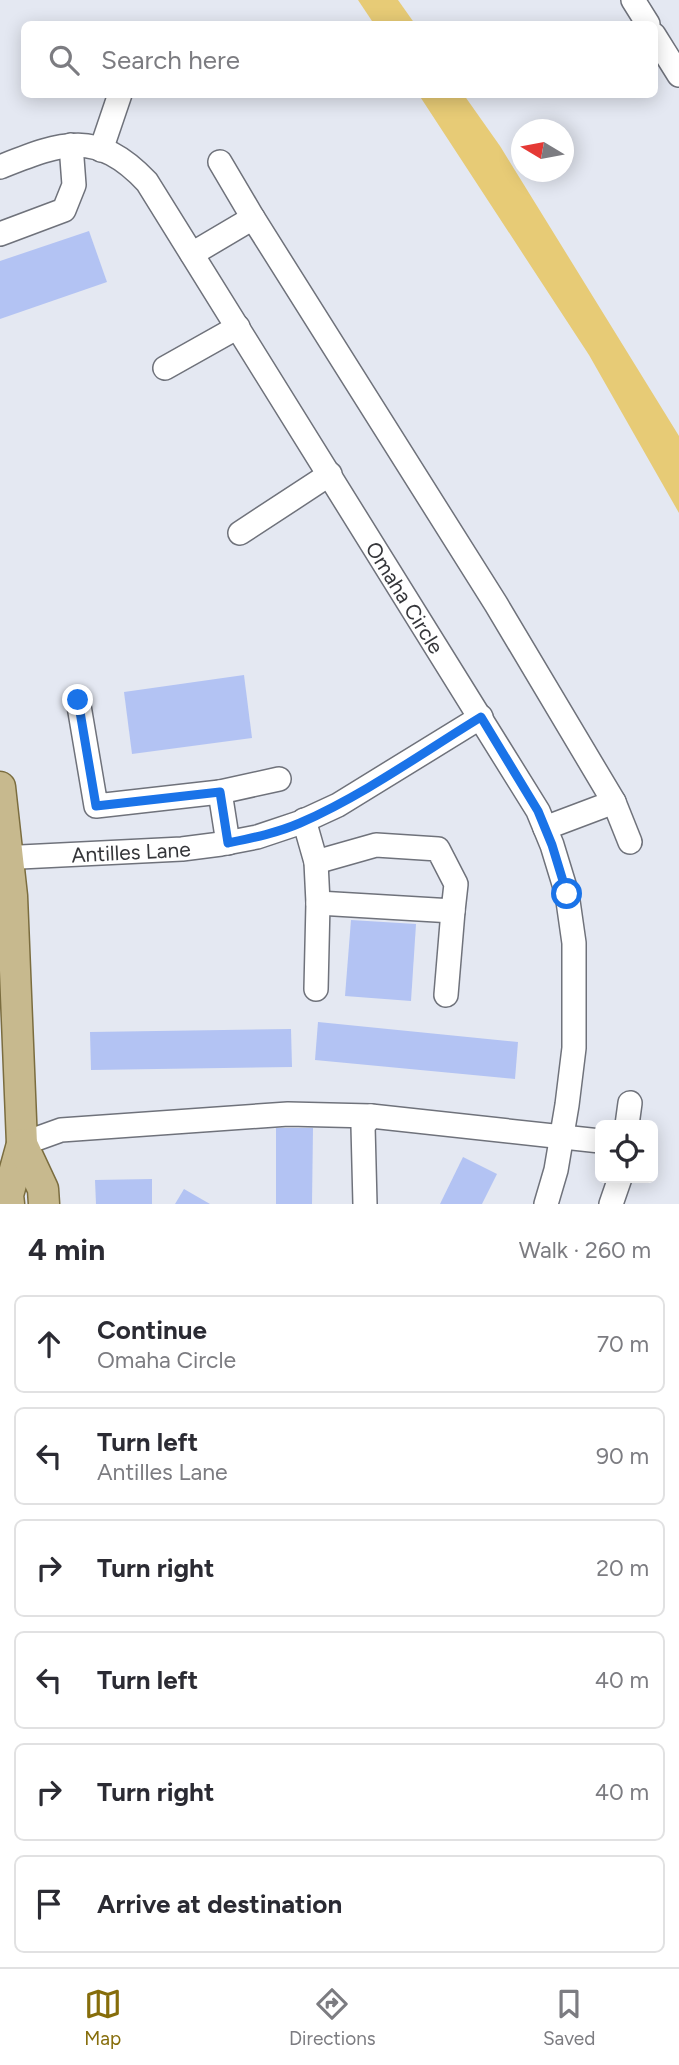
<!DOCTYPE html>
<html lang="en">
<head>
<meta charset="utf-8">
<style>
  body { margin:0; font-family:Figtree,sans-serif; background:#f2f2f3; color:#2b2b33 }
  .controls { position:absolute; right:21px; bottom:21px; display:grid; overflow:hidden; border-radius:10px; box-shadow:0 4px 18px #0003 }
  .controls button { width:63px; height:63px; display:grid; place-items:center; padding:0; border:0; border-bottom:2px solid #e1e1e2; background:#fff; color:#2b2b33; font:35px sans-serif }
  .compass { position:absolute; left:511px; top:119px; width:63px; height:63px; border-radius:50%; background:#fff; box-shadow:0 4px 18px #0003; rotate:280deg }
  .stop { position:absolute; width:21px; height:21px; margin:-16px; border:5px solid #1a73e8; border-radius:50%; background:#fff }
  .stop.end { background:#1a73e8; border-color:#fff; box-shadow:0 2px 7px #0008 }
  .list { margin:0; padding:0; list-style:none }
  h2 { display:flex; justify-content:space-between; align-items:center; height:91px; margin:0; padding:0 28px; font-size:30px }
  h2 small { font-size:23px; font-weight:400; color:#7c7c81 }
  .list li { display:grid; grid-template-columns:46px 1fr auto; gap:21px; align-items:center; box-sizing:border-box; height:98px; margin:0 14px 14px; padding:0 14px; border:2px solid #e1e1e2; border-radius:10px }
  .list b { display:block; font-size:26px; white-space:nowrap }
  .list p { margin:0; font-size:23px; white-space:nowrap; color:#7c7c81 }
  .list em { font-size:23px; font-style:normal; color:#7c7c81 }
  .icon { flex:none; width:38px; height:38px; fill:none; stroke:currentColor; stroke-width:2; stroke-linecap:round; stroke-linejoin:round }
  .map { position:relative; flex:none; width:679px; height:1204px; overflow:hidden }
  .search { position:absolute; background:#fff; box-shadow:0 4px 18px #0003; left:21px; right:21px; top:21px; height:77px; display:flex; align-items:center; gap:18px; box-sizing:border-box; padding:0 24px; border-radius:10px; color:#7c7c81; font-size:26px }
  .sheet { height:763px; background:#fff }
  nav { display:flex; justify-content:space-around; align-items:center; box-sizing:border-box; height:98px; border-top:2px solid #e1e1e2; background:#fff; font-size:19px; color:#7c7c81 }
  nav a { display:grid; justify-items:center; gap:4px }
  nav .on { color:#866d0b }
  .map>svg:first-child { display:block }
  .green { fill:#e7cb76 }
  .building { fill:#b3c3f3 }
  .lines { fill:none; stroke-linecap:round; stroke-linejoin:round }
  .minor-casing { stroke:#6f727b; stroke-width:26 }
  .major-casing { stroke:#7b6d3f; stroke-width:33 }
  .minor { stroke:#fff; stroke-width:23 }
  .major { stroke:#c7b98e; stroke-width:30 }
  .route { stroke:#1a73e8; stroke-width:9 }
  .labels { text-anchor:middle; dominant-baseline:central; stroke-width:5; stroke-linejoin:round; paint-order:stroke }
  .street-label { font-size:21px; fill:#35363a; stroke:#f2f5fe }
</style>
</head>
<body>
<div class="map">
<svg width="679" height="1204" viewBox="0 0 679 1204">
  <rect width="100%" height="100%" fill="#e4e8f2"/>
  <g class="green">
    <path d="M358,0H398L415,24H374Z"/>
    <path d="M419,95H464L500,146L679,436V513L589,355Z"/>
  </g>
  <g class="building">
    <path d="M89,231L107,282L0,319V261Z"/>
    <path d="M244,675L252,738L132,754L124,692Z"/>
    <path d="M351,920L416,924L411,1001L345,996Z"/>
    <path d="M318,1022L518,1042L515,1079L315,1060Z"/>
    <path d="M291,1029L292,1067L91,1070L90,1032Z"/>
    <path d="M276,1128H313L312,1204H276Z"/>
    <path d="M463,1157L497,1174L482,1204H440Z"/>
    <path d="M152,1179V1204H96L95,1180Z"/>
    <path d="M184,1189L210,1204H175Z"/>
  </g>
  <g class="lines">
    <g class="minor-casing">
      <g id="minor">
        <path d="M633,0L648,24"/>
        <path d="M654,35L679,75"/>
        <path d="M101,150L120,94"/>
        <path d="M220,162L253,218"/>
        <path id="s1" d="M0,167C61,143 96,128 147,182L538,811L552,845L567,894L574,943V1048L567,1105L556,1170L546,1204"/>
        <path d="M0,234L64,210L74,185L71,145"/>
        <path d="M192,254L253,218L496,604L614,802L545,828"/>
        <path d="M165,368L238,327"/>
        <path d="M240,533L330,474"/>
        <path d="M78,700L96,806L220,792"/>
        <path d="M614,802L630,842"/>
        <path d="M304,820L316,862L318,903L316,989"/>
        <path d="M228,843L220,792L279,779"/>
        <path id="s2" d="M0,858L182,849L221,844L257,837L299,823L338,805L481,717"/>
        <path d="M316,862L376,845L438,849L456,884L453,911L318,903"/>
        <path d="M446,995L453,911"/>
        <path d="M627,1125L630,1103"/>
        <path d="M22,1144L61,1130L288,1114L371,1116L600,1141"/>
        <path d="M365,1204L363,1126L371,1116"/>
        <path d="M611,1204L620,1178"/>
      </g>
    </g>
    <g class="major-casing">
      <g id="major">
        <path d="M0,787L12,896L22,1144L8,1195L9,1204"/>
        <path d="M22,1144L43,1189L44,1204"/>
      </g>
    </g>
    <use href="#minor" class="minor"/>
    <use href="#major" class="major"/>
  </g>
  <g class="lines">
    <path class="route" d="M78,700L96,806L220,792L228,843C252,838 277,833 300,823C364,795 422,753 481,717L538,811L552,845L567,894"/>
  </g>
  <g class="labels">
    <g class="street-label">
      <text stroke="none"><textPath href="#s1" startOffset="651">Omaha Circle</textPath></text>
      <text stroke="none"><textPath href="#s2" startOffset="131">Antilles Lane</textPath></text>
    </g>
  </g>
</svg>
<div class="controls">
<button><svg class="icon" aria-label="locate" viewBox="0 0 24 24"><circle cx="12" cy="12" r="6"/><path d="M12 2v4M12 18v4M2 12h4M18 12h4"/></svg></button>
</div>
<svg class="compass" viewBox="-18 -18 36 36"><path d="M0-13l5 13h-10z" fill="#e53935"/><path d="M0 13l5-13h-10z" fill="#7c7c81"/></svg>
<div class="stop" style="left:567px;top:894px"></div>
<div class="stop end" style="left:78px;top:700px"></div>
<div class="search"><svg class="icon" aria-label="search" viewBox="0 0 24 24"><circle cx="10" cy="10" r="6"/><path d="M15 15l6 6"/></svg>Search here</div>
</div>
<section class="sheet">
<h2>4 min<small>Walk · 260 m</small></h2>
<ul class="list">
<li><svg class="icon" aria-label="ahead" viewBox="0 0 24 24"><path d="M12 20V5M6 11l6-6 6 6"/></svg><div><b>Continue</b><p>Omaha Circle</p></div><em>70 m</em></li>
<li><svg class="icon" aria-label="left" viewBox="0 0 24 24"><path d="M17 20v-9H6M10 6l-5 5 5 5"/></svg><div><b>Turn left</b><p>Antilles Lane</p></div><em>90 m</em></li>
<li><svg class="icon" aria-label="right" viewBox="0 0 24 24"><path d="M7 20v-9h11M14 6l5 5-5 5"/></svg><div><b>Turn right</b></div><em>20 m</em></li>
<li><svg class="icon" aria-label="left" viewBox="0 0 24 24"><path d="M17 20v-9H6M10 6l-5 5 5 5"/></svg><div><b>Turn left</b></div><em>40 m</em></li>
<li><svg class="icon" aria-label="right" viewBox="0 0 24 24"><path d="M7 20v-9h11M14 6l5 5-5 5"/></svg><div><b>Turn right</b></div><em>40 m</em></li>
<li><svg class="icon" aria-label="arrive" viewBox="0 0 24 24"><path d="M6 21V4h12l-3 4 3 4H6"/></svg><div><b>Arrive at destination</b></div></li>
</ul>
</section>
<nav>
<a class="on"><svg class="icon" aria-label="map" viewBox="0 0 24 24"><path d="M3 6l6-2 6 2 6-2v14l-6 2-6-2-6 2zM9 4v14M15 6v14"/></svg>Map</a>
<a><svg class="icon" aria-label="directions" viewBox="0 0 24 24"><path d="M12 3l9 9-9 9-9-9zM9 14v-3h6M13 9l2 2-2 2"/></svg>Directions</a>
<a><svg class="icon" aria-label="saved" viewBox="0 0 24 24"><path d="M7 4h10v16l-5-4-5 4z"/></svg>Saved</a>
</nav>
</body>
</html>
